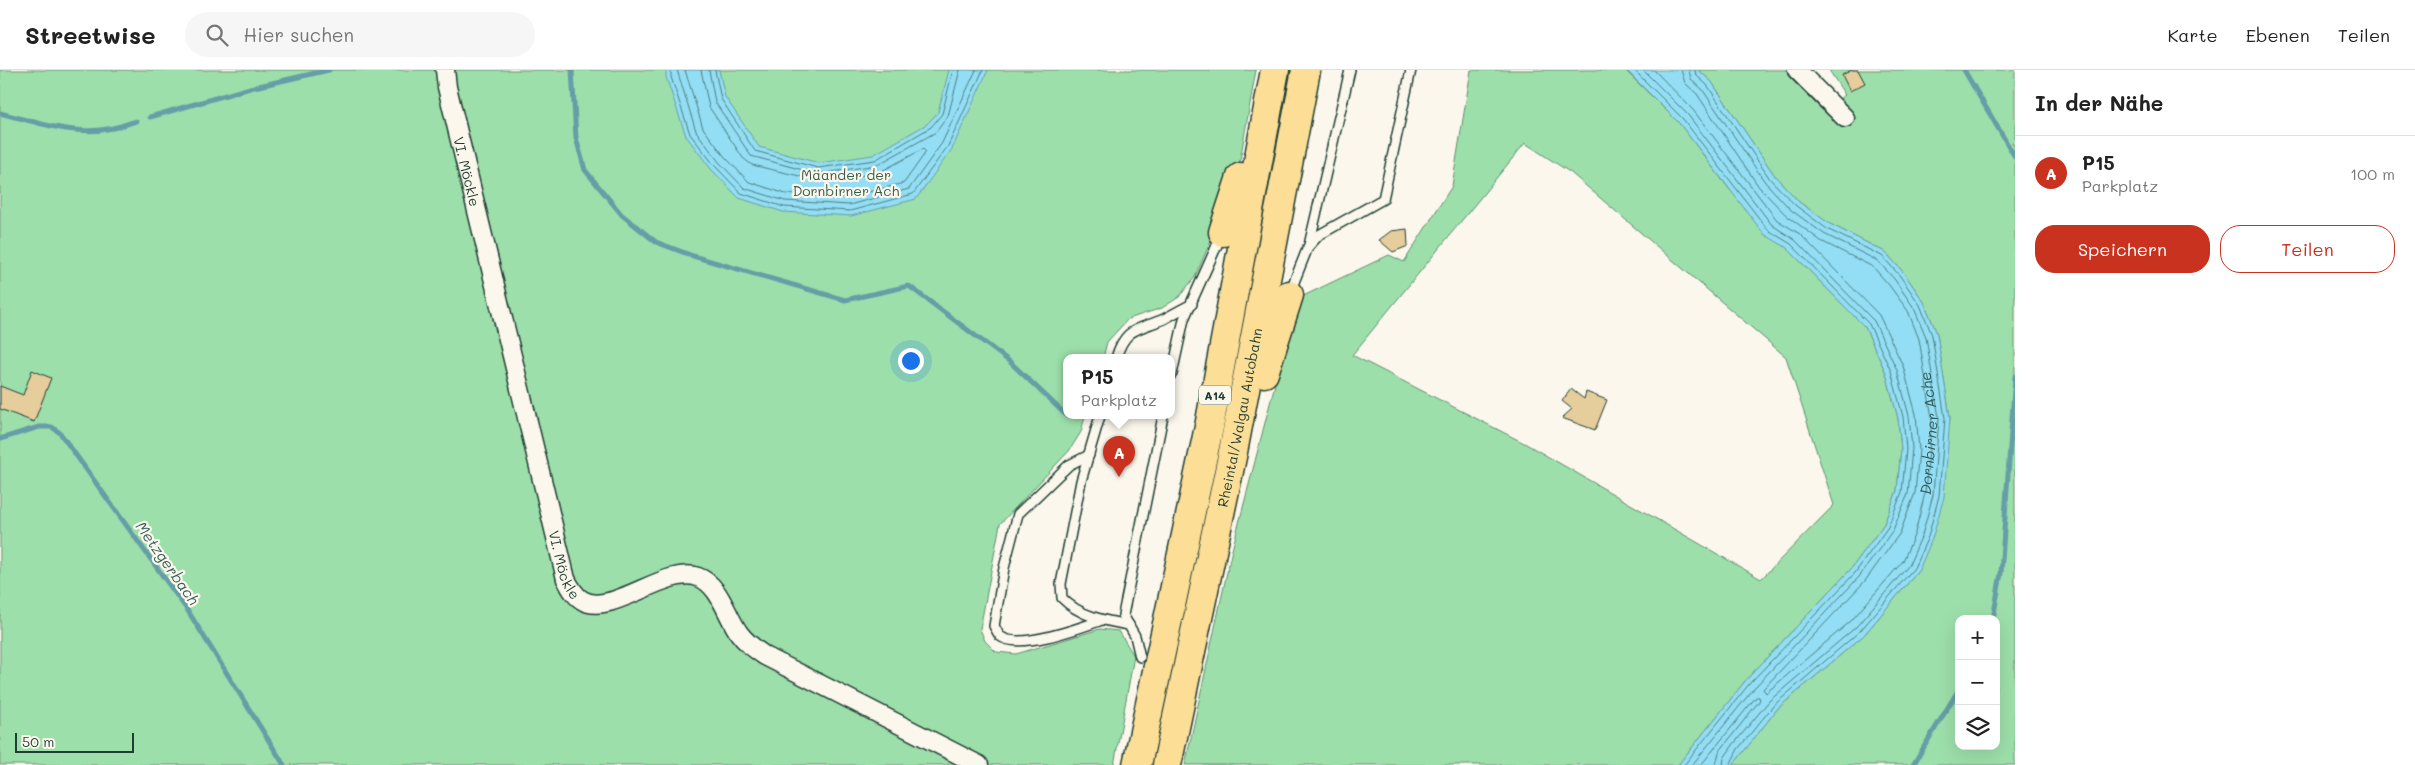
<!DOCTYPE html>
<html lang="de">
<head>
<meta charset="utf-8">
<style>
  body { margin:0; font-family:Mali,sans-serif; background:#f6f6f6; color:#222 }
  .controls { position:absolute; right:15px; bottom:15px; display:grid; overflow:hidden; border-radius:10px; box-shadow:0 5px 20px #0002 }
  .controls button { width:45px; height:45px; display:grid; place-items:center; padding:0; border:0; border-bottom:1px solid #e0e0e0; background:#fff; color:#222; font:25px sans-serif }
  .scale { position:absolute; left:15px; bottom:12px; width:119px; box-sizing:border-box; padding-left:5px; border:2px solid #1f3d34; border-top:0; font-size:14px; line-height:18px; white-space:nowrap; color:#1f3d34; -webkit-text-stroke:4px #fbf7ec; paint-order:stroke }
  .you { position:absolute; left:910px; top:290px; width:18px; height:18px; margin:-12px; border:4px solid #fff; border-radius:50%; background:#1a73e8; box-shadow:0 0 0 8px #1a73e833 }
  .badge { display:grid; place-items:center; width:32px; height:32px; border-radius:50%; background:#c8321e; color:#fff; font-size:16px; font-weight:700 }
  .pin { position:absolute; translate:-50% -41px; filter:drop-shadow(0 1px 2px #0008) }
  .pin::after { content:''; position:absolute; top:26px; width:18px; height:15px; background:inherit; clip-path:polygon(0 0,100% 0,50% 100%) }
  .popup { position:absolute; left:1063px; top:284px; width:112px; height:65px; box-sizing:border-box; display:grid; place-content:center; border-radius:10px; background:#fff; filter:drop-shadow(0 1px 4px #0005); font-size:16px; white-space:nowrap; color:#767676 }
  .popup b { font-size:19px; color:#222 }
  .popup::after { content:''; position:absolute; left:50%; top:100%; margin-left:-10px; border:10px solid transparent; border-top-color:#fff }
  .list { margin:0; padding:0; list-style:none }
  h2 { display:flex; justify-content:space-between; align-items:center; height:65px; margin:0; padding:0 20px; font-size:21px }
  h2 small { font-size:16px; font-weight:400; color:#767676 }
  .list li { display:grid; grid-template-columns:32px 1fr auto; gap:15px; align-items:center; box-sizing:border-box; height:75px; padding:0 20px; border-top:1px solid #e0e0e0 }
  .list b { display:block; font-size:19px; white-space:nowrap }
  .list p { margin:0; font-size:16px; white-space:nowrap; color:#767676 }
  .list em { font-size:16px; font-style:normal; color:#767676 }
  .actions { display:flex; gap:10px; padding:15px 20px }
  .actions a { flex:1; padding:11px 0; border:1px solid #c8321e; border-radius:20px; text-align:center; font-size:18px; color:#c8321e }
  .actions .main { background:#c8321e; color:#fff }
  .icon { flex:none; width:28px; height:28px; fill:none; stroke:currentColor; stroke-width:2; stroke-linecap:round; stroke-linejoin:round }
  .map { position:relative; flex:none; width:2015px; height:695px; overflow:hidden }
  header { display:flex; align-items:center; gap:30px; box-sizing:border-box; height:70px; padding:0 25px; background:#fff; border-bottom:1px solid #e0e0e0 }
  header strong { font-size:24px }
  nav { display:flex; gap:28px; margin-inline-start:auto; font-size:18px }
  .search { width:350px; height:45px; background:#f6f6f6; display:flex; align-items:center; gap:12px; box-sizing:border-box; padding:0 18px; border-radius:28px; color:#767676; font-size:19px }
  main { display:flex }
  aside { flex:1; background:#fff }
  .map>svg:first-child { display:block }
  .green { fill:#9ddfaa; stroke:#5e8e6f; fill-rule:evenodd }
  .water { fill:#93def4; stroke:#659ea7 }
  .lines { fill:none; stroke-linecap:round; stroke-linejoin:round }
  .shore { stroke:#4d7d81; stroke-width:1 }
  .stream { stroke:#659ea7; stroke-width:5 }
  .building { fill:#e6cd9c; stroke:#1f3d34 }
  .lane-casing { stroke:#1f3d34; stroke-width:12 }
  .street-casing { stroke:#1f3d34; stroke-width:21 }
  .highway-casing { stroke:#1f3d34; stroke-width:31 }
  .lane { stroke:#fbf7ec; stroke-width:9 }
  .street { stroke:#fbf7ec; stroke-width:18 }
  .highway { stroke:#fdde96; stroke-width:28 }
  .labels { text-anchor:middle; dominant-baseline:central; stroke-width:4.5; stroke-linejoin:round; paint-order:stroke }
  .shield { fill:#fbf7ec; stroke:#61756b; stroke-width:1 }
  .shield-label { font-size:12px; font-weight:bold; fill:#1f3d34 }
  .street-label { font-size:14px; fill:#1f3d34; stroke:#fbf7ec }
  .park-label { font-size:14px; fill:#385d4c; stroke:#fbf7ec }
  .water-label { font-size:15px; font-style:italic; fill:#365d5a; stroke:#fbf7ec }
</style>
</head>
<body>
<header>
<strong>Streetwise</strong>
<div class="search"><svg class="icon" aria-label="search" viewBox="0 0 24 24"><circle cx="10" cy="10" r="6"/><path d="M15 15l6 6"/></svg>Hier suchen</div>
<nav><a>Karte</a><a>Ebenen</a><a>Teilen</a></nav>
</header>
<main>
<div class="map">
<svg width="2015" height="695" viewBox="0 0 2015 695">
  <rect width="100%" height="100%" fill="#fbf7ec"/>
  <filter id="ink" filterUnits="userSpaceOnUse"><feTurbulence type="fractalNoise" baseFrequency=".02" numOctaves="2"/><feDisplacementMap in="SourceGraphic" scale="10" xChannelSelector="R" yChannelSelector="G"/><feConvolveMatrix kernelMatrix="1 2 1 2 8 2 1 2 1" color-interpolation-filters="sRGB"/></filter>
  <g filter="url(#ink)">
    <g class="green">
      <path d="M0,0H1256L1240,90L1213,166L1195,207L1179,227L1162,238L1128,249L1107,272L1103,288H1066V346H1085L1081,362L1069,381L1000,454L980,559L985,571L996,582L1016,584L1100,559L1119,561L1134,586L1114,695H0Z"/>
      <path d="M1471,0H1625L1679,53L1730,120L1865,257L1886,303L1898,348L1901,379L1897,421L1884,454L1851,499L1746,610L1678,695H1185L1231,484L1297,229L1389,185L1404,192L1452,116ZM1525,73L1571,103L1786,287L1834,435L1761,509L1526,374L1352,285Z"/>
      <path d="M1698,0H1795L1787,5L1822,40L1845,25L1829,0H2015V70L2012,72L2015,77V695H1733L1778,638L1864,565L1919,500L1950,348L1937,264L1924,232L1904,203L1885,182L1830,154L1799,132L1775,106L1711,11ZM1959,549H1996V676H1959Z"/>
    </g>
    <g class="water">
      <path d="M666,0H719L725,27L759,77L819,93L873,85L927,54L938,42L949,0H988L952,79L916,129L851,146L783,142L739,128L711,99L686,66L666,7Z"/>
      <path d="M1626,0H1698L1711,11L1775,106L1799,132L1830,154L1885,182L1904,203L1924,232L1937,264L1950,348L1944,427L1932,469L1919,500L1864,565L1778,638L1733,695H1678L1746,610L1851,499L1884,454L1897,421L1901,379L1898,348L1886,303L1865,257L1787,178L1764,164L1679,53Z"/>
    </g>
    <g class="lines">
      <g class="shore">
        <path d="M671,0V7L690,64L715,96L741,123L784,137L850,141L913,124L948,76L983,0"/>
        <path d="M677,0L696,61L719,92L744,118L785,131L849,135L909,119L942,73L976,0"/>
        <path d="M685,0L703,58L725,87L749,112L786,124L849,127L904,113L926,82L923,79L878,103L821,111L752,95L743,88L709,37L701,0"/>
        <path d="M709,0L715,32L751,86L818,104L877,95L936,62L948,46L960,0"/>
        <path d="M715,0L721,29L755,81L818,98L875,90L931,57L942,44L953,0"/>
        <path d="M1634,0L1683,49L1768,160L1791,174L1869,254L1891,301L1903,347L1906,379L1902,422L1888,457L1855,503L1750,613L1684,695"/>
        <path d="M1643,0L1688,45L1772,155L1795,170L1874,251L1897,300L1909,346L1912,378L1908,424L1893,460L1859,507L1755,617L1692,695"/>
        <path id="s1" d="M1654,0L1693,40L1777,150L1800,164L1879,245L1903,296L1916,344L1919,380L1915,423L1900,463L1865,511L1763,619L1766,623L1851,551L1903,491L1915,463L1925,423L1932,348L1919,269L1908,241L1889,215L1873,197L1821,171L1786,145L1759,117L1697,24L1685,13L1681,0"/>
        <path d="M1689,0L1691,9L1702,19L1765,112L1791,140L1824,164L1878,191L1895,210L1914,238L1926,267L1939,348L1933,425L1922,465L1909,495L1856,557L1769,631L1733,675L1724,688L1723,695"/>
        <path d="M1695,0L1696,5L1707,15L1770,109L1795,135L1827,159L1882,186L1900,206L1920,235L1932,265L1945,348L1939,426L1928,467L1914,498L1860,561L1774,635L1738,679L1730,695"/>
        <path d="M1701,695L1756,627H1759L1760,630L1719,682L1716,695"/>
      </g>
      <g class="stream">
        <path d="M572,0L576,68L585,100L622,145L656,172L693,186L845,230L909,216L1009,291L1066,345"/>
        <path d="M1964,0L2015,87"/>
        <path d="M0,43C33,51 73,66 107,59C117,58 127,54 136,51"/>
        <path d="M150,47L250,18L329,0"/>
        <path d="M0,369L39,357H52L60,363L188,541L284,695"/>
        <path d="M1993,549L2001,503L2015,306"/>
        <path d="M1913,695L1959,619"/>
      </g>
    </g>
    <g class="building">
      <path d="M1852,0H1858L1865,13L1850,21L1842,5Z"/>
      <path d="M1407,159L1408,176L1393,182L1379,170L1391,161Z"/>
      <path d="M32,300L51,308L34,352L0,339V316L23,325Z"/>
      <path d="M1571,319L1584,329L1586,322L1607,330L1595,360L1562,348L1572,339L1562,331Z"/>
    </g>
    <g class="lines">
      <g class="lane-casing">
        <g id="lane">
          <path d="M1309,175L1350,0"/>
          <path d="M1290,222L1308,177L1319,165L1383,129L1411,0"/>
          <path d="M1116,288C1125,257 1138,260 1164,249C1173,244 1182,239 1192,234"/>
          <path d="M1172,304L1184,249L1222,164"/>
          <path d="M1100,346L1081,411L1061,514L1062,528C1079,546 1105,551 1129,555"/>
          <path d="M1089,385L1069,395L1018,444L1004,498L994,556C996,559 998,564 1000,566C1018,581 1082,557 1102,550"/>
          <path d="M1140,587L1135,566L1123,545L1163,346"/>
        </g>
      </g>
      <g class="street-casing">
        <g id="street">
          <path id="s2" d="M445,0L447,17L566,509C570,517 574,525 582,530C610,548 666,495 698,507C720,515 726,545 739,563C746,573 755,579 765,586L979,695"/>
          <path d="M1797,0L1845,48"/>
        </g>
      </g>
      <g class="highway-casing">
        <g id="highway">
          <path d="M1223,162L1241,107"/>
          <path d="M1264,303L1289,225"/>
          <path d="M1137,695L1209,357L1275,0"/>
          <path id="s3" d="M1167,695L1233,382L1306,0"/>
        </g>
      </g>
      <use href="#lane" class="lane"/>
      <use href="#street" class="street"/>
      <use href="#highway" class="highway"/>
    </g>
  </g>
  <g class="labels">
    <rect class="shield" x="1199" y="315.5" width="32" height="19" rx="4"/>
    <g class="shield-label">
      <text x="1215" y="325">A14</text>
    </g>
    <g class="street-label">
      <text stroke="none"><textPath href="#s2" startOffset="104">VI. Möckle</textPath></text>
      <text stroke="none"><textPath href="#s3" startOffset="355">Rheintal/Walgau Autobahn</textPath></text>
      <text stroke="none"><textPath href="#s2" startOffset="509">VI. Möckle</textPath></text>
    </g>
    <g class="park-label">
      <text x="846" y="104">Mäander der<tspan x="846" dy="16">Dornbirner Ach</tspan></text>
    </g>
    <g class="water-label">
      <text stroke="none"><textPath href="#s1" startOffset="1098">Dornbirner Ache</textPath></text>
      <text transform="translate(168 493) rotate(55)">Metzgerbach</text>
    </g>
  </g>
</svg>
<div class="controls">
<button>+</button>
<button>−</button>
<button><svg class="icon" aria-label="layers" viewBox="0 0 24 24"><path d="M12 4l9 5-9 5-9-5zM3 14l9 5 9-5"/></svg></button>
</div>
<div class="scale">50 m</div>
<div class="you"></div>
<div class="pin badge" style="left:1119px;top:407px">A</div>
<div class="popup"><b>P15</b>Parkplatz</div>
</div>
<aside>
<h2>In der Nähe<small></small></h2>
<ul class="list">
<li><span class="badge">A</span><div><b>P15</b><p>Parkplatz</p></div><em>100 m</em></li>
</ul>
<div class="actions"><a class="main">Speichern</a><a>Teilen</a></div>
</aside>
</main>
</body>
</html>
